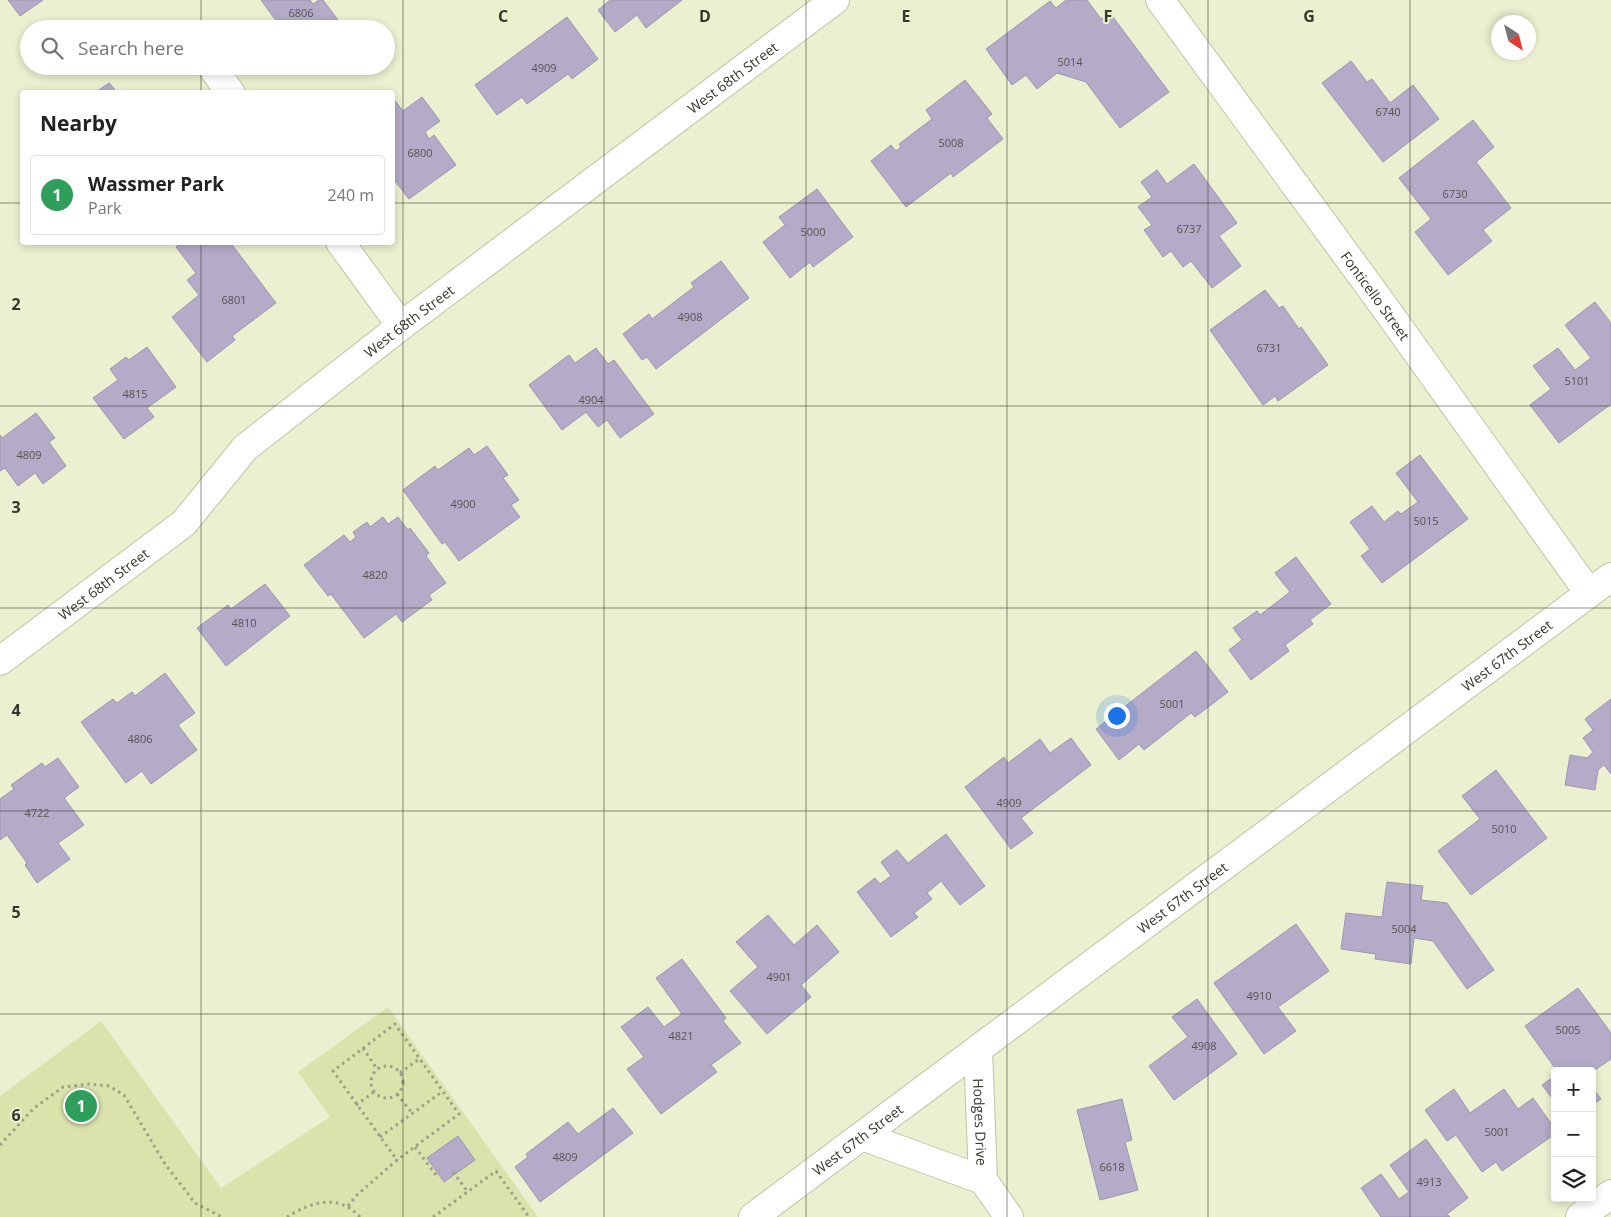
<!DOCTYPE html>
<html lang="en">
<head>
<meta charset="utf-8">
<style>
  body { margin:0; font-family:"Open Sans",sans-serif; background:#f2f2f2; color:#222 }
  .controls { position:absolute; right:15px; bottom:15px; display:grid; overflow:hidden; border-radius:5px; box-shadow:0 2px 8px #0003 }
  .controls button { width:45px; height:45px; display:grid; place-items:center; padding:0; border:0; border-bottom:1px solid #e0e0e0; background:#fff; color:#222; font:25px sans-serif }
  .compass { position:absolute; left:1491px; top:15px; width:45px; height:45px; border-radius:50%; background:#fff; box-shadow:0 2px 8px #0003; rotate:144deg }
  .you { position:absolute; left:1116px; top:715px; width:18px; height:18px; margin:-12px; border:4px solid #fff; border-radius:50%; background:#1a73e8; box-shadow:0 0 0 8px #1a73e833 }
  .badge { display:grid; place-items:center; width:32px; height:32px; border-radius:50%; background:#7846be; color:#fff; font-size:16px; font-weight:700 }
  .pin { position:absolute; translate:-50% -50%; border:2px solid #fff; box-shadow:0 1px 5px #0006 }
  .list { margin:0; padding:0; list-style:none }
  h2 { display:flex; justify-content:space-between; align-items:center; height:65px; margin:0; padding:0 20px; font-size:21px }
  h2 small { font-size:16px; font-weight:400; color:#767676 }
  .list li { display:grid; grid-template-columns:32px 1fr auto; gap:15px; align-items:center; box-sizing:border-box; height:80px; margin:0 10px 10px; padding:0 10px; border:1px solid #e0e0e0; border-radius:5px }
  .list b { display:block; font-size:19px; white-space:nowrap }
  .list p { margin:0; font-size:16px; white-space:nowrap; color:#767676 }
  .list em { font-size:16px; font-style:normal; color:#767676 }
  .icon { flex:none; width:28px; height:28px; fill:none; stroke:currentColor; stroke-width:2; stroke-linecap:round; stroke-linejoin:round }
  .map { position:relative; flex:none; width:1611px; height:1217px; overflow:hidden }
  .search { position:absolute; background:#fff; box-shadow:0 2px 8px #0003; left:20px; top:20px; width:375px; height:55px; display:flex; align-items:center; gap:12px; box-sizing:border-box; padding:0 18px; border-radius:28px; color:#767676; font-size:19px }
  .panel { position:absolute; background:#fff; box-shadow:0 2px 8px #0003; left:20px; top:90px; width:375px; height:155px; border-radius:5px }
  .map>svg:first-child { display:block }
  .green { fill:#dbe3ac }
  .building { fill:#b4abc9; stroke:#9d95b1 }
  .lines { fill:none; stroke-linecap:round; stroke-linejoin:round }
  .minor-casing { stroke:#bfc4a4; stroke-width:30 }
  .path { stroke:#9b9f87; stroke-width:3; stroke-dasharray:2.5 4; stroke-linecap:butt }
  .minor { stroke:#fff; stroke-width:28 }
  .grid { fill:none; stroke:#35372a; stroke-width:1; stroke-opacity:0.55 }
  .labels { text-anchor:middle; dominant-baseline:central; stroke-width:4; stroke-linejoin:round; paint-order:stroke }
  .number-label { font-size:11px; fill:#555452 }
  .street-label { font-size:14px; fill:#35372a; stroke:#ebf0d0 }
  .grid-label { font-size:16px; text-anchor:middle; font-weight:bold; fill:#35372a; stroke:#ebf0d0; stroke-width:4; stroke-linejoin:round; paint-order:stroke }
</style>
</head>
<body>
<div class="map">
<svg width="1611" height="1217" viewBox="0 0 1611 1217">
  <rect width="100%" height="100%" fill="#ebf0d0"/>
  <path class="green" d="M388,1007L538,1217H0V1096L101,1021L221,1188L330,1117L298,1072Z"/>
  <g class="building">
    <path d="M8,0H43L20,16Z"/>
    <path d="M261,0H310L313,4L319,0H323L338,20L326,29H282Z"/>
    <path d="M610,0H682L646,28L637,15L615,32L598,10Z"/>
    <path d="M1066,0H1087L1101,19L1110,13L1169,92L1120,128L1086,82L1057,73L1037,89L1026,75L1012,85L986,49L1050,1L1056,8Z"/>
    <path d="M567,17L598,59L572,79L568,74L527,104L522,97L497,115L475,85Z"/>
    <path d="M1351,61L1367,82L1372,79L1390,103L1413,85L1439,119L1383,162L1322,83Z"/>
    <path d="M965,80L992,114L987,118L1003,139L953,177L951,173L906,207L871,161L891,145L896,151L901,147L899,144L932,119L926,110Z"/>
    <path d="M109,83L117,92H96Z"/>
    <path d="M392,97L403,111L422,97L440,121L425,132L429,139L434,135L456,165L409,199L392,177Z"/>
    <path d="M1473,120L1494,147L1476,162L1511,208L1483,230L1492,241L1448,275L1415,232L1431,219L1399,178Z"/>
    <path d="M1194,164L1237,223L1219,236L1241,266L1212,288L1191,261L1183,267L1171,251L1163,257L1144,230L1152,225L1138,207L1152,197L1141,182L1157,170L1167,184Z"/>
    <path d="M817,189L853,237L813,267L810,262L790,278L763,242L785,225L779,217Z"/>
    <path d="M182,242H230L276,303L232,336L235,340L207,362L172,317L199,295L187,280L196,273L176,247Z"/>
    <path d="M721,261L749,298L656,369L647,357L642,360L623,334L649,314L652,319L694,287L691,283Z"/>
    <path d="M1265,290L1279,308L1283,306L1299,329L1301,327L1328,365L1278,401L1275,396L1263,405L1210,330Z"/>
    <path d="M1595,302L1611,323V404L1559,443L1530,405L1551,389L1533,366L1558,348L1575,370L1591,358L1565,325Z"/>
    <path d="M147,347L176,387L147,408L154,417L124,439L93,398L118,380L110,369L126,357L129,360Z"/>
    <path d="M596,348L608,364L614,360L654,414L620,438L607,420L598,427L586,412L562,430L529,385L569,355L575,363Z"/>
    <path d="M36,413L55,438L49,442L66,466L43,484L35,473L18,486L5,468L0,471V435L2,438Z"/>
    <path d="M487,446L508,475L503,478L519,500L511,505L520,517L459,561L445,542L442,544L403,490L435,466L438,470L469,448L474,455Z"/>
    <path d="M1420,455L1468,519L1382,583L1361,556L1370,549L1350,522L1372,506L1384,522L1398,511L1401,514L1418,502L1396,473Z"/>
    <path d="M383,517L388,524L398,517L408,530L410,528L429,553L426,556L446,583L429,595L432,600L402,622L396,614L364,638L331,594L328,596L304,565L344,535L350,542L356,537L353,532L367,522L370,527Z"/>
    <path d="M1296,557L1331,604L1310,620L1313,624L1285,645L1289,651L1251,680L1229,650L1242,640L1233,628L1257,611L1260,615L1290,592L1275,573Z"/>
    <path d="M265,584L290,616L226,666L197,628L228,605L231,609Z"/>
    <path d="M1196,651L1228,692L1195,717L1191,713L1144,750L1139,744L1119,760L1096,729Z"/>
    <path d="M165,673L195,713L178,725L197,750L151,784L142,771L126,783L81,722L113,699L117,703L132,692L135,696Z"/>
    <path d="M1611,699V774L1604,765L1598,770L1595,790L1565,785L1570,755L1587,758L1593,752L1583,738L1593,730L1585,719Z"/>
    <path d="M1071,738L1091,765L1021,818L1033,833L1011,849L965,787L1004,757L1008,763L1040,739L1050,753Z"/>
    <path d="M58,758L79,787L64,798L84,825L58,843L70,859L37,883L25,865L27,863L7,835L0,840V799L14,789L11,785L42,763L45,767Z"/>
    <path d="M1496,770L1547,838L1471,895L1438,851L1480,819L1462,796Z"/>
    <path d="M946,834L985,886L960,905L941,881L927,893L932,899L914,913L918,917L891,937L857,892L875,878L880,884L891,876L881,862L897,850L908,863Z"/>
    <path d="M1387,882L1423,886L1421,900L1447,903L1494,970L1467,989L1433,941L1414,938L1411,964L1375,959L1376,954L1341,949L1346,913L1382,917Z"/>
    <path d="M768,915L794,945L817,925L839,952L801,985L811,997L767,1034L730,991L758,967L736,942Z"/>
    <path d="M1296,924L1329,971L1278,1007L1296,1031L1264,1054L1214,983Z"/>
    <path d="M682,959L726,1018L723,1021L741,1043L711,1065L717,1072L661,1114L627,1069L644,1057L621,1027L648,1007L664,1027L682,1014L656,978Z"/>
    <path d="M1578,988L1611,1033V1059L1592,1072L1557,1071L1525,1026Z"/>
    <path d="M1197,999L1237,1054L1174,1100L1149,1066L1188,1037L1172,1017Z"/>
    <path d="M1555,1076V1102L1542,1085Z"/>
    <path d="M1592,1087L1601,1099L1592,1105Z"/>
    <path d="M1454,1089L1470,1113L1504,1089L1518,1109L1533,1098L1555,1129V1134L1502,1171L1496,1162L1482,1172L1456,1135L1447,1141L1425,1110Z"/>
    <path d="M1122,1099L1132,1140L1125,1142L1138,1190L1100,1200L1077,1110Z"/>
    <path d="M613,1108L633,1133L540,1202L515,1167L528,1157L526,1154L568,1122L578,1134Z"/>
    <path d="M458,1136L475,1160L444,1182L427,1158Z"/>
    <path d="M1426,1139L1468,1198L1447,1214L1450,1217H1381L1361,1188L1381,1174L1399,1199L1409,1192L1390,1165Z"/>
  </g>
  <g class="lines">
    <g class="minor-casing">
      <g id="minor">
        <path id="s1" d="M1160,0L1383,305L1589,593"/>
        <path d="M211,66L230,92"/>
        <path d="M340,242L401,326"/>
        <path id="s2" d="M0,661L184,523L245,448L401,326L835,0"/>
        <path id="s3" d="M978,1050L983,1180L1009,1217"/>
        <path d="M862,1136L983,1180"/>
        <path id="s4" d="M753,1217L1611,577"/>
        <path d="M1580,1217L1611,1194"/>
      </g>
    </g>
    <g class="path">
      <path d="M363,1048L377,1069"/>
      <circle cx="387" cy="1082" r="16"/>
      <path d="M400,1073L419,1059"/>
      <path d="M397,1094L412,1113"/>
      <path d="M356,1105L374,1092"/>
      <path d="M380,1137L443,1091"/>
      <path d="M0,1145L34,1108L63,1087L89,1084L109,1086L124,1095L165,1164L195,1203L222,1217"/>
      <path d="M415,1147L435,1174L440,1170"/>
      <path d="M453,1172L468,1192"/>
      <path d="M348,1206L357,1195L397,1160L333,1071L395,1024L459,1114L397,1160"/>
      <path d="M287,1217C311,1202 338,1193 360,1217"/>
      <path d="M433,1217L496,1171L529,1217"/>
    </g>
    <use href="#minor" class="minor"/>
  </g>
  <path class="grid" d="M201,0V29M403,0V1217M604,0V1217M806,0V1217M1007,0V1217M1208,0V1217M1410,0V1217M201,66V92M0,203H22M392,203H1611M201,242V1217M0,406H1611M0,608H1611M0,811H1611M0,1014H1611"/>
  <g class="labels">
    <g class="number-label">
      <text x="301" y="12">6806</text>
      <text x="1070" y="61">5014</text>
      <text x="544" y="67">4909</text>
      <text x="1388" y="111">6740</text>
      <text x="951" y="142">5008</text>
      <text x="420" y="152">6800</text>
      <text x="1455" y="193">6730</text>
      <text x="1189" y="228">6737</text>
      <text x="813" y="231">5000</text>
      <text x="234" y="299">6801</text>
      <text x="690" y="316">4908</text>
      <text x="1269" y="347">6731</text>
      <text x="1577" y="380">5101</text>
      <text x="135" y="393">4815</text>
      <text x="591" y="399">4904</text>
      <text x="29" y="454">4809</text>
      <text x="463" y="503">4900</text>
      <text x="1426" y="520">5015</text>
      <text x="375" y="574">4820</text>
      <text x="244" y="622">4810</text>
      <text x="1172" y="703">5001</text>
      <text x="140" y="738">4806</text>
      <text x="1009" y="802">4909</text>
      <text x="37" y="812">4722</text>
      <text x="1504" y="828">5010</text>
      <text x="1404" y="928">5004</text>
      <text x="779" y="976">4901</text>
      <text x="1259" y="995">4910</text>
      <text x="1568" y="1029">5005</text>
      <text x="681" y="1035">4821</text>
      <text x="1204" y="1045">4908</text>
      <text x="1497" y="1131">5001</text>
      <text x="565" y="1156">4809</text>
      <text x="1112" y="1166">6618</text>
      <text x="1429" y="1181">4913</text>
    </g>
    <g class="street-label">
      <text stroke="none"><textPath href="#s2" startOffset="939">West 68th Street</textPath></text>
      <text stroke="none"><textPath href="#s1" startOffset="366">Fonticello Street</textPath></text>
      <text stroke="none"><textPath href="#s2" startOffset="534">West 68th Street</textPath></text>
      <text stroke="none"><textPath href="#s2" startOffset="129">West 68th Street</textPath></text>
      <text stroke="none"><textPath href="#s4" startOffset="940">West 67th Street</textPath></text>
      <text stroke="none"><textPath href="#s4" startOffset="535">West 67th Street</textPath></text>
      <text stroke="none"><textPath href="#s3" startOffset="72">Hodges Drive</textPath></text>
      <text stroke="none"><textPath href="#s4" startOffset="130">West 67th Street</textPath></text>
    </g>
  </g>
  <g class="grid-label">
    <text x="503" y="22">C</text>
    <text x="705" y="22">D</text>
    <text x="906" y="22">E</text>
    <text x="1108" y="22">F</text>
    <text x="1309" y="22">G</text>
    <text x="16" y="310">2</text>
    <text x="16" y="513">3</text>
    <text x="16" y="716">4</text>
    <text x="16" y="918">5</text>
    <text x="16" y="1121">6</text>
  </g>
</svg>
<div class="controls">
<button>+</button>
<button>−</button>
<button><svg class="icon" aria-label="layers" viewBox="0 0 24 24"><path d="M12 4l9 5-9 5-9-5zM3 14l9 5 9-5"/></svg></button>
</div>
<svg class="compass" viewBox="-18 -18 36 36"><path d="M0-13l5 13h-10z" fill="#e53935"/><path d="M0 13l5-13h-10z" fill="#767676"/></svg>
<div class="you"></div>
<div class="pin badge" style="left:81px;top:1106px;background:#2e9e5b">1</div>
<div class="search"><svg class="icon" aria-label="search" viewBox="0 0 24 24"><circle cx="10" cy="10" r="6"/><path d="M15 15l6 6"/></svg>Search here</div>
<section class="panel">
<h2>Nearby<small></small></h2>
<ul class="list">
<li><span class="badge" style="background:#2e9e5b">1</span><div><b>Wassmer Park</b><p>Park</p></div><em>240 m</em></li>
</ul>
</section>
</div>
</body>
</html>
